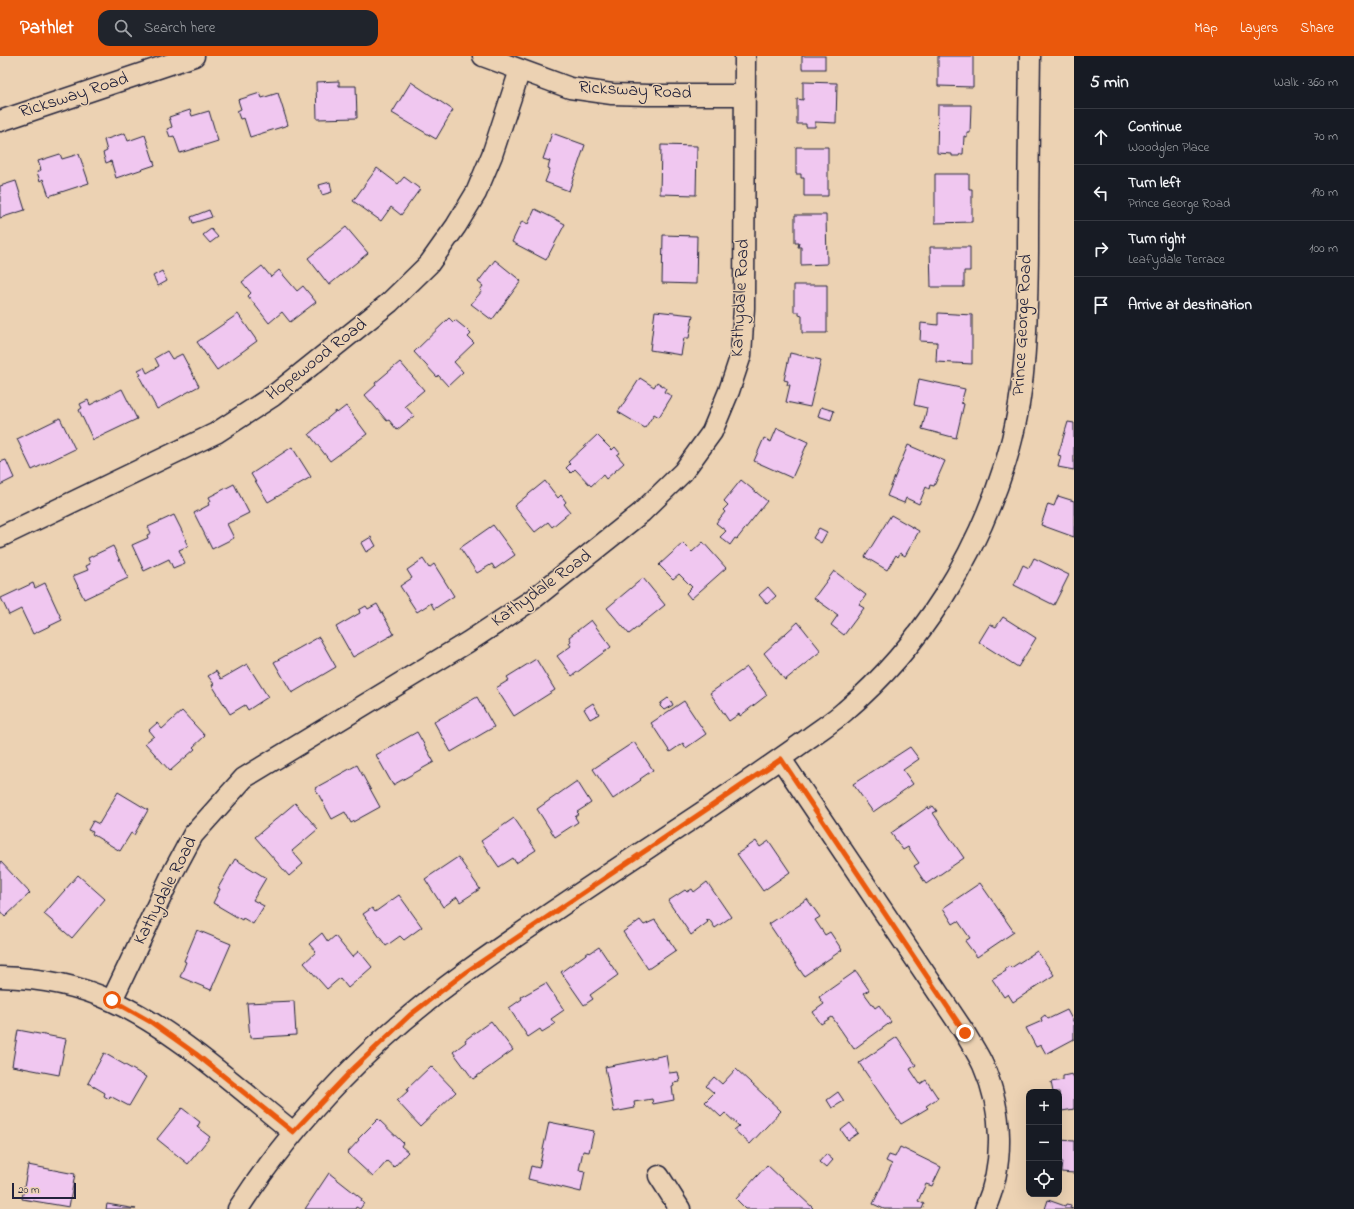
<!DOCTYPE html>
<html lang="en">
<head>
<meta charset="utf-8">
<style>
  body { margin:0; font-family:"Indie Flower",sans-serif; background:#20242c; color:#f1f3f6 }
  .controls { position:absolute; right:12px; bottom:12px; display:grid; overflow:hidden; border-radius:8px; box-shadow:0 4px 16px #0002 }
  .controls button { width:36px; height:36px; display:grid; place-items:center; padding:0; border:0; border-bottom:1px solid #363941; background:#171b24; color:#f1f3f6; font:20px sans-serif }
  .scale { position:absolute; left:12px; bottom:10px; width:64px; box-sizing:border-box; padding-left:4px; border:2px solid #22223b; border-top:0; font-size:11px; line-height:14px; white-space:nowrap; color:#22223b; -webkit-text-stroke:3px #ecd2b3; paint-order:stroke }
  .stop { position:absolute; width:12px; height:12px; margin:-9px; border:3px solid #ea580c; border-radius:50%; background:#fff }
  .stop.end { background:#ea580c; border-color:#fff; box-shadow:0 1px 4px #0008 }
  .list { margin:0; padding:0; list-style:none }
  h2 { display:flex; justify-content:space-between; align-items:center; height:52px; margin:0; padding:0 16px; font-size:17px }
  h2 small { font-size:13px; font-weight:400; color:#9ea1a6 }
  .list li { display:grid; grid-template-columns:26px 1fr auto; gap:12px; align-items:center; box-sizing:border-box; height:56px; padding:0 16px; border-top:1px solid #363941 }
  .list b { display:block; font-size:15px; white-space:nowrap }
  .list p { margin:0; font-size:13px; white-space:nowrap; color:#9ea1a6 }
  .list em { font-size:13px; font-style:normal; color:#9ea1a6 }
  .icon { flex:none; width:22px; height:22px; fill:none; stroke:currentColor; stroke-width:2; stroke-linecap:round; stroke-linejoin:round }
  .map { position:relative; flex:none; width:1074px; height:1153px; overflow:hidden }
  header { display:flex; align-items:center; gap:24px; box-sizing:border-box; height:56px; padding:0 20px; background:#ea580c; color:#fff }
  header strong { font-size:19px }
  nav { display:flex; gap:22px; margin-inline-start:auto; font-size:14px }
  .search { width:280px; height:36px; background:#20242c; display:flex; align-items:center; gap:10px; box-sizing:border-box; padding:0 14px; border-radius:12px; color:#9ea1a6; font-size:15px }
  main { display:flex }
  aside { flex:1; background:#171b24 }
  .map>svg:first-child { display:block }
  .building { fill:#f0c7f0; stroke:#22223b }
  .lines { fill:none; stroke-linecap:round; stroke-linejoin:round }
  .minor-casing { stroke:#22223b; stroke-width:23 }
  .minor { stroke:#ecd2b3; stroke-width:20 }
  .route { stroke:#ea580c; stroke-width:5 }
  .labels { text-anchor:middle; dominant-baseline:central; stroke-width:3; stroke-linejoin:round; paint-order:stroke }
  .street-label { font-size:18px; fill:#22223b; stroke:#ecd2b3 }
</style>
</head>
<body>
<header>
<strong>Pathlet</strong>
<div class="search"><svg class="icon" aria-label="search" viewBox="0 0 24 24"><circle cx="10" cy="10" r="6"/><path d="M15 15l6 6"/></svg>Search here</div>
<nav><a>Map</a><a>Layers</a><a>Share</a></nav>
</header>
<main>
<div class="map">
<svg width="1074" height="1153" viewBox="0 0 1074 1153">
  <rect width="100%" height="100%" fill="#ecd2b3"/>
  <filter id="ink" filterUnits="userSpaceOnUse"><feTurbulence type="fractalNoise" baseFrequency=".025" numOctaves="2"/><feDisplacementMap in="SourceGraphic" scale="8" xChannelSelector="R" yChannelSelector="G"/><feConvolveMatrix kernelMatrix="1 2 1 2 8 2 1 2 1" color-interpolation-filters="sRGB"/></filter>
  <g filter="url(#ink)">
    <g class="building">
      <rect x="802" y="0" width="23" height="13"/>
      <path d="M938,0H973V31L938,30Z"/>
      <path d="M339,25V30H356L357,62L317,63L316,26Z"/>
      <path d="M411,26L453,54L436,83L392,57Z"/>
      <path d="M803,26L837,27L836,67L815,66V71H806V68H797V43L803,44Z"/>
      <path d="M260,37L262,42L278,37L288,69L250,81L244,62L240,63L237,55L241,53L238,44Z"/>
      <path d="M938,49H971L970,77H967V81L964,80L963,98H960L959,100H952V98L937,97Z"/>
      <path d="M190,54L192,60L209,55L218,85L180,97L174,80L170,81L167,73L172,71L169,61Z"/>
      <path d="M125,77L128,85L145,79L155,109L116,122L111,105L106,107L103,97L107,95L104,84Z"/>
      <path d="M552,77L585,89L569,135L545,126L550,113L548,112L550,105L543,103Z"/>
      <path d="M661,89L697,90L696,139L660,138Z"/>
      <path d="M796,91H828V140H804V122H801V118H796Z"/>
      <path d="M60,98L62,103L79,98L89,127L49,140L43,123L40,125L37,116L41,114L38,105Z"/>
      <path d="M377,112L398,128L404,121L420,133L401,159L391,151L381,165L353,145Z"/>
      <path d="M935,118H969V133H972V166L935,167Z"/>
      <path d="M16,125L25,154L0,162V130Z"/>
      <path d="M330,126L332,136L322,139L319,129Z"/>
      <path d="M535,153L565,168L546,204L512,186L522,165L528,168Z"/>
      <path d="M209,154L212,161L193,167L191,161Z"/>
      <path d="M795,159H826L827,208L801,209V191H798L799,187H795Z"/>
      <path d="M346,171L368,197L329,229L308,202Z"/>
      <path d="M211,173L218,181L210,187L203,179Z"/>
      <path d="M663,179L697,180L696,228L662,227Z"/>
      <path d="M930,191H970V215H964V231H931Z"/>
      <path d="M495,204L521,225L492,264L471,248L482,235L480,234L483,230L478,226Z"/>
      <path d="M262,210L271,221L279,214L297,235L303,230L316,246L290,266L282,256L269,267L248,240L251,237L242,226Z"/>
      <path d="M162,215L167,225L158,230L153,220Z"/>
      <path d="M794,229H827V277H802V260L799,259V256H794Z"/>
      <path d="M655,255L693,259L689,282H684L681,299L650,294Z"/>
      <path d="M938,257L972,259V308L936,306L937,286L920,285L921,267L938,269Z"/>
      <path d="M238,258L257,285L217,314L197,286Z"/>
      <path d="M449,262L453,266L455,264L465,272L471,278L468,281L474,287L454,306L463,316L448,330L438,319L437,321L414,296Z"/>
      <path d="M167,295L172,303L182,298L199,330L157,353L139,320L141,319L138,314L144,311L147,317L159,310L155,302Z"/>
      <path d="M790,297L821,304L810,351L786,346L790,329H787L788,325L784,324Z"/>
      <path d="M400,306L424,334L405,350L414,360L397,374L389,364L387,365L365,339L376,329L375,327Z"/>
      <path d="M640,322L654,331L657,326L666,332L664,336L672,340L659,361L654,358L645,372L618,356Z"/>
      <path d="M919,323L965,333L961,347L964,348L956,382L922,373L927,352L914,349Z"/>
      <path d="M122,333L137,363L93,384L79,354L82,352L80,348L88,344L90,349Z"/>
      <path d="M346,350L367,378L330,405L309,378L336,355L337,357Z"/>
      <path d="M821,351L834,355L831,364L818,360Z"/>
      <path d="M60,362L75,393L32,414L17,383Z"/>
      <path d="M1068,366L1074,367V414L1058,411L1061,400L1058,399Z"/>
      <path d="M777,372L808,386L792,422L754,405L764,382L771,386Z"/>
      <path d="M597,379L612,394L615,391L620,397L617,399L624,407L606,423L603,419L591,430L575,413L571,417L566,412L570,408L568,406Z"/>
      <path d="M908,389L945,405L934,430L930,429L929,433L926,431L919,448L906,442L904,447L887,440Z"/>
      <path d="M292,391L311,421L268,446L251,418Z"/>
      <path d="M6,404L14,422L0,429V406Z"/>
      <path d="M741,424L767,445L737,483L735,482L730,489L720,481L726,475L716,467L725,456L723,454L728,449L724,445Z"/>
      <path d="M545,425L558,442L561,439L566,446L564,448L570,456L552,471L548,466L535,476L514,450Z"/>
      <path d="M234,428L249,457L227,468L234,482L212,493L194,457L209,449L208,447L211,445L209,441Z"/>
      <path d="M1058,440L1074,445V481L1041,469L1048,448L1054,450Z"/>
      <path d="M174,459L186,483L185,484L188,490L179,494L185,507L173,512L169,503L144,515L132,489L148,482L147,479L151,477L148,471Z"/>
      <path d="M891,459L919,475L905,500L900,497L898,501L896,499L887,514L865,501Z"/>
      <path d="M493,469L515,499L495,513L492,508L477,517L460,492Z"/>
      <path d="M819,472L827,476L821,487L813,482Z"/>
      <path d="M371,481L376,490L366,496L361,487Z"/>
      <path d="M703,486L726,512L691,543L686,537L692,531L679,518L673,523L659,509L683,487L692,496Z"/>
      <path d="M113,490L128,522L84,543L73,520L88,514L86,510L90,508L88,502Z"/>
      <path d="M1034,502L1069,519L1054,549L1014,529L1023,509L1029,512Z"/>
      <path d="M423,503L429,512L434,508L454,540L434,553L431,547L417,556L400,530L412,522L407,514Z"/>
      <path d="M834,515L866,539L859,549L864,552L844,579L831,569L838,559L814,542Z"/>
      <path d="M643,522L665,549L629,578L607,552Z"/>
      <path d="M33,527L35,532L45,527L62,564L33,578L21,553L9,559L1,542Z"/>
      <path d="M768,531L776,540L767,548L759,539Z"/>
      <path d="M377,548L394,578L353,601L336,571L360,557L359,554L366,550L368,553Z"/>
      <path d="M1003,561L1036,582L1018,611L979,586L990,568L996,571Z"/>
      <path d="M591,564L611,591L572,620L557,600L571,590L569,587L571,585L569,581Z"/>
      <path d="M798,566L821,595L785,624L764,597Z"/>
      <path d="M319,581L336,611L292,637L274,606Z"/>
      <path d="M536,603L555,634L514,660L496,632L509,624L507,621Z"/>
      <path d="M247,608L268,641L248,654L245,649L230,658L212,629L214,628L208,620L216,615L221,623Z"/>
      <path d="M747,611L767,639L740,660L739,658L729,665L710,637Z"/>
      <path d="M477,641L494,671L451,696L434,666Z"/>
      <path d="M668,642L671,645L673,649L664,654L660,650L661,647Z"/>
      <path d="M684,645L706,678L686,692L683,687L670,696L651,667Z"/>
      <path d="M593,647L599,658L590,663L584,653Z"/>
      <path d="M182,655L205,680L193,691L195,693L170,715L145,687L154,680L149,674L157,667L162,673Z"/>
      <path d="M417,676L434,706L393,729L376,699Z"/>
      <path d="M634,686L653,714L640,723L641,724L613,743L593,713Z"/>
      <path d="M910,691L919,703L903,714L913,728L873,756L853,728Z"/>
      <path d="M357,709L380,751L351,767L345,756L332,763L315,732Z"/>
      <path d="M577,725L591,747L577,756L579,758L575,761L578,766L555,781L537,753Z"/>
      <path d="M118,736L148,754L134,779L131,777L120,795L92,778L93,776L88,774L93,765L99,768Z"/>
      <path d="M295,747L318,773L292,795L303,808L289,820L255,781Z"/>
      <path d="M933,750L937,755L933,757L964,802L926,828L914,810L919,807L908,791L903,794L891,777L928,751L929,753Z"/>
      <path d="M514,762L536,794L516,807L513,802L499,811L481,785Z"/>
      <path d="M756,785L760,791L769,785L790,816L763,835L737,798Z"/>
      <path d="M458,801L480,833L460,846L457,841L443,851L425,823Z"/>
      <path d="M235,803L266,822L253,844L264,850L253,868L243,862L242,864L213,847L220,833L218,832Z"/>
      <path d="M0,805L30,837L5,861L0,855Z"/>
      <path d="M78,819L105,843L72,882L44,858Z"/>
      <path d="M707,826L731,861L715,872L709,863L706,864L708,866L691,879L668,845L685,834L687,836L692,833L694,836Z"/>
      <path d="M980,827L1014,876L977,901L965,885L970,882L958,865L953,868L943,852Z"/>
      <path d="M399,839L422,871L404,884L400,880L386,890L363,858L372,852L375,856Z"/>
      <path d="M807,843L820,861L815,864L825,879L830,876L842,894L804,920L769,868Z"/>
      <path d="M640,864L644,869L655,864L676,894L648,913L623,876Z"/>
      <path d="M197,874L231,888L211,934L180,921L186,906L184,905Z"/>
      <path d="M322,877L328,886L335,880L352,901L359,895L372,911L348,932L340,922L327,933L304,907L316,896L309,888Z"/>
      <path d="M599,891L618,919L590,939L593,943L584,949L561,916L589,896L590,897Z"/>
      <path d="M1037,895L1054,919L1013,946L1008,938L1004,941L992,923L1006,915L1005,913L1009,910L1011,912Z"/>
      <path d="M856,915L869,934L864,937L875,952L879,949L891,966L854,993L832,961L821,968L813,956L824,948L819,941Z"/>
      <path d="M546,927L564,954L551,963L555,968L542,976L540,973L528,981L509,952L522,943L521,941Z"/>
      <path d="M294,945L296,979L250,982L247,947Z"/>
      <path d="M1067,954L1074,967V983L1046,998L1041,989L1036,991L1026,972L1042,965L1041,962L1045,959L1048,963Z"/>
      <path d="M491,965L513,994L473,1023L453,996L466,986L465,984Z"/>
      <path d="M18,974L66,983L59,1019L12,1010Z"/>
      <path d="M897,981L916,1009L910,1013L920,1028L926,1024L938,1042L926,1050L928,1052L901,1068L859,1007Z"/>
      <path d="M104,997L146,1021L129,1050L110,1040L109,1043L104,1040L105,1037L88,1027Z"/>
      <path d="M666,999L669,1017L678,1016L680,1026L673,1027L674,1030L672,1031L674,1044L653,1048L652,1043L634,1046L635,1052L614,1056L605,1011Z"/>
      <path d="M431,1010L456,1036L420,1070L397,1045L408,1035L407,1033Z"/>
      <path d="M736,1013L781,1055L750,1088L734,1074L739,1070L725,1057L721,1061L705,1046L714,1037L706,1030L714,1021L722,1028Z"/>
      <path d="M1072,1018L1074,1022V1053L1062,1055L1059,1036H1053L1051,1026L1063,1024V1020Z"/>
      <path d="M838,1036L844,1045L832,1052L827,1044Z"/>
      <path d="M182,1052L200,1066L197,1071L210,1081L188,1108L157,1083Z"/>
      <path d="M378,1063L403,1087L401,1090L408,1096L394,1111L387,1105L373,1121L347,1097L359,1084L358,1083Z"/>
      <path d="M549,1066L594,1075L589,1096L583,1095L579,1114L585,1115L581,1136L528,1123L531,1110L539,1112Z"/>
      <path d="M850,1067L858,1077L848,1084L841,1074Z"/>
      <path d="M1059,1084L1074,1085V1117L1061,1116L1062,1105H1059Z"/>
      <path d="M900,1091L941,1111L932,1130L926,1128L918,1145L924,1148L922,1153H884L873,1148L892,1108L886,1105L889,1099L895,1101Z"/>
      <path d="M826,1098L833,1104L826,1112L819,1106Z"/>
      <path d="M28,1109L75,1118L69,1151L22,1143Z"/>
      <path d="M767,1109L813,1152L812,1153H746L736,1143Z"/>
      <path d="M329,1117L362,1143L361,1145L364,1147L360,1153L356,1151L355,1153H305Z"/>
      <path d="M1048,1144L1065,1150L1066,1148L1071,1149L1070,1152L1073,1153H1045Z"/>
      <path d="M107,1148L136,1153H106Z"/>
    </g>
    <g class="lines">
      <g class="minor-casing">
        <g id="minor">
          <path d="M483,0L570,32L612,38L648,39H745"/>
          <path d="M0,65L194,0"/>
          <path d="M0,481L216,377L273,340L389,247L429,208L456,170L476,137L492,99L520,14"/>
          <path d="M781,703L965,977C971,988 978,998 983,1009C1003,1054 1005,1108 985,1153"/>
          <path d="M0,921C37,922 78,929 112,945C176,974 238,1032 293,1076"/>
          <path d="M112,944L171,820L193,779L244,722L468,586L532,544L641,457L683,416L712,376L729,335L741,299L744,252L745,0"/>
          <path d="M659,1120L680,1153"/>
          <path d="M238,1153C297,1061 378,979 467,915C546,858 629,805 710,751C743,728 776,706 809,682C821,673 834,665 845,655C922,589 976,501 1006,405C1027,337 1027,266 1028,196C1028,131 1029,65 1030,0"/>
        </g>
      </g>
      <use href="#minor" class="minor"/>
    </g>
  </g>
  <g class="lines" filter="url(#ink)">
    <path class="route" d="M112,944L151,966L196,998L293,1076L353,1013L410,959L466,916L781,703L965,977"/>
  </g>
  <g class="labels">
    <g class="street-label">
      <text transform="translate(635 35) rotate(3)">Ricksway Road</text>
      <text transform="translate(74 40) rotate(-18)">Ricksway Road</text>
      <text transform="translate(741 242) rotate(-87)">Kathydale Road</text>
      <text transform="translate(1023 269) rotate(-87)">Prince George Road</text>
      <text transform="translate(317 304) rotate(-38)">Hopewood Road</text>
      <text transform="translate(542 533) rotate(-36)">Kathydale Road</text>
      <text transform="translate(166 835) rotate(-63)">Kathydale Road</text>
    </g>
  </g>
</svg>
<div class="controls">
<button>+</button>
<button>−</button>
<button><svg class="icon" aria-label="locate" viewBox="0 0 24 24"><circle cx="12" cy="12" r="6"/><path d="M12 2v4M12 18v4M2 12h4M18 12h4"/></svg></button>
</div>
<div class="scale">20 m</div>
<div class="stop" style="left:112px;top:944px"></div>
<div class="stop end" style="left:965px;top:977px"></div>
</div>
<aside>
<h2>5 min<small>Walk · 360 m</small></h2>
<ul class="list">
<li><svg class="icon" aria-label="ahead" viewBox="0 0 24 24"><path d="M12 20V5M6 11l6-6 6 6"/></svg><div><b>Continue</b><p>Woodglen Place</p></div><em>70 m</em></li>
<li><svg class="icon" aria-label="left" viewBox="0 0 24 24"><path d="M17 20v-9H6M10 6l-5 5 5 5"/></svg><div><b>Turn left</b><p>Prince George Road</p></div><em>190 m</em></li>
<li><svg class="icon" aria-label="right" viewBox="0 0 24 24"><path d="M7 20v-9h11M14 6l5 5-5 5"/></svg><div><b>Turn right</b><p>Leafydale Terrace</p></div><em>100 m</em></li>
<li><svg class="icon" aria-label="arrive" viewBox="0 0 24 24"><path d="M6 21V4h12l-3 4 3 4H6"/></svg><div><b>Arrive at destination</b></div></li>
</ul>
</aside>
</main>
</body>
</html>
